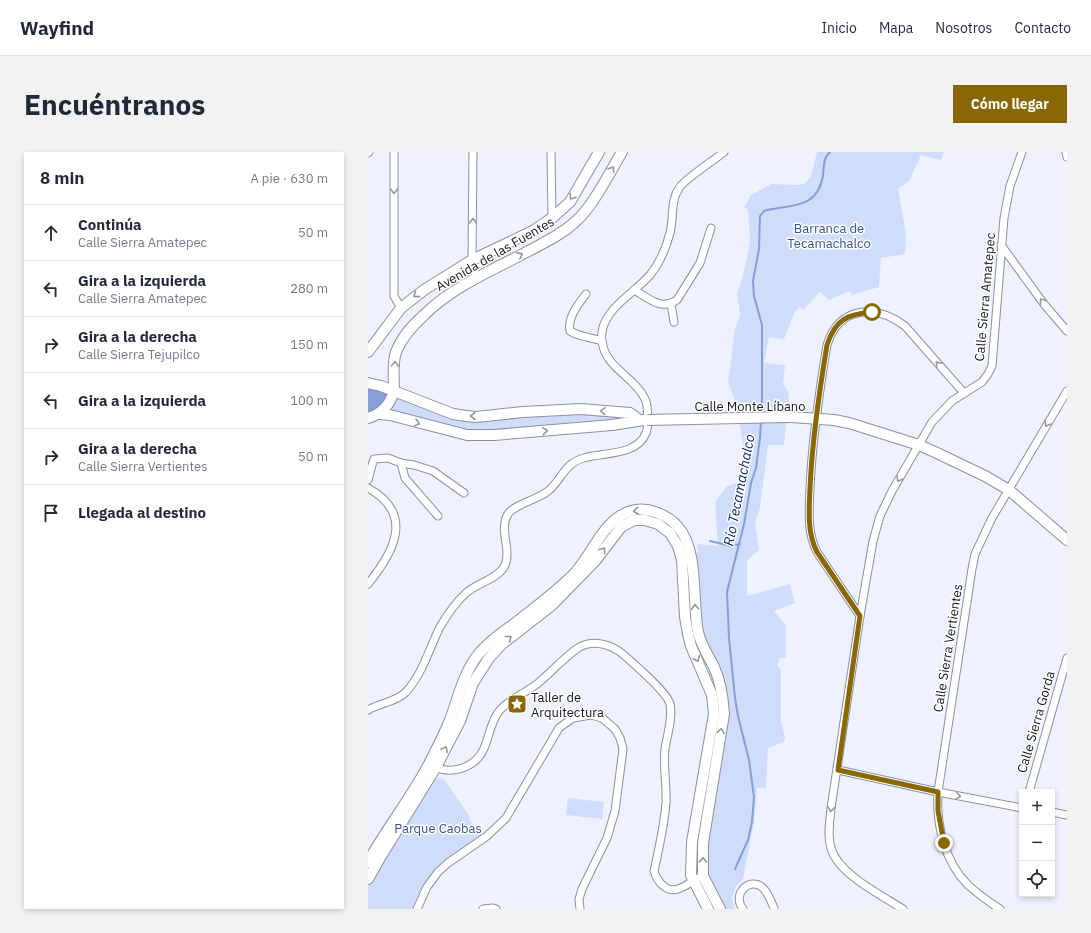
<!DOCTYPE html>
<html lang="es">
<head>
<meta charset="utf-8">
<style>
  body { margin:0; font-family:"IBM Plex Sans",sans-serif; background:#f2f2f3; color:#1f2937 }
  .controls { position:absolute; right:12px; bottom:12px; display:grid; overflow:hidden; border-radius:0px; box-shadow:0 2px 6px #0003 }
  .controls button { width:36px; height:36px; display:grid; place-items:center; padding:0; border:0; border-bottom:1px solid #e0e1e3; background:#fff; color:#1f2937; font:20px sans-serif }
  .stop { position:absolute; width:12px; height:12px; margin:-9px; border:3px solid #886704; border-radius:50%; background:#fff }
  .stop.end { background:#886704; border-color:#fff; box-shadow:0 1px 4px #0008 }
  .list { margin:0; padding:0; list-style:none }
  h2 { display:flex; justify-content:space-between; align-items:center; height:52px; margin:0; padding:0 16px; font-size:17px }
  h2 small { font-size:13px; font-weight:400; color:#747a83 }
  .list li { display:grid; grid-template-columns:26px 1fr auto; gap:12px; align-items:center; box-sizing:border-box; height:56px; padding:0 16px; border-top:1px solid #e0e1e3 }
  .list b { display:block; font-size:15px; white-space:nowrap }
  .list p { margin:0; font-size:13px; white-space:nowrap; color:#747a83 }
  .list em { font-size:13px; font-style:normal; color:#747a83 }
  .icon { flex:none; width:22px; height:22px; fill:none; stroke:currentColor; stroke-width:2; stroke-linecap:round; stroke-linejoin:round }
  .map { position:relative; flex:none; width:699px; height:757px; overflow:hidden; border-radius:0px }
  header { display:flex; align-items:center; gap:24px; box-sizing:border-box; height:56px; padding:0 20px; background:#fff; border-bottom:1px solid #e0e1e3 }
  header strong { font-size:19px }
  nav { display:flex; gap:22px; margin-inline-start:auto; font-size:14px }
  .intro { display:flex; align-items:center; justify-content:space-between; box-sizing:border-box; height:96px; padding:0 24px }
  h1 { margin:0; font-size:28px }
  .button { padding:10px 18px; border-radius:0px; background:#886704; color:#fff; font-size:14px; font-weight:700 }
  main { display:flex; gap:24px; padding:0 24px }
  aside { flex:1; background:#fff; border-radius:0px; box-shadow:0 2px 6px #0003 }
  .map>svg:first-child { display:block }
  .green { fill:#d0ddfa }
  .water { fill:#879fd8 }
  .lines { fill:none; stroke-linecap:round; stroke-linejoin:round }
  .stream { stroke:#879fd8; stroke-width:2 }
  .street-casing { stroke:#8b919f; stroke-width:9 }
  .secondary-casing { stroke:#8b919f; stroke-width:12 }
  .street { stroke:#fff; stroke-width:7 }
  .secondary { stroke:#fff; stroke-width:10 }
  .secondary-bridge-casing { stroke:#8b919f; stroke-width:12; stroke-linecap:butt }
  .secondary-bridge { stroke:#fff; stroke-width:10 }
  .oneway { stroke:#959799 }
  .route { stroke:#886704; stroke-width:5 }
  .labels { text-anchor:middle; dominant-baseline:central; stroke-width:3; stroke-linejoin:round; paint-order:stroke }
  .park-label { font-size:13px; fill:#365196; stroke:#fff }
  .street-label { font-size:13px; fill:#14171c; stroke:#fff }
  .poi-label { font-size:13px; fill:#14171c; stroke:#fff; text-anchor:start }
  .water-label { font-size:14px; font-style:italic; fill:#0f2263; stroke:#fff }
</style>
</head>
<body>
<header>
<strong>Wayfind</strong>
<nav><a>Inicio</a><a>Mapa</a><a>Nosotros</a><a>Contacto</a></nav>
</header>
<div class="intro"><h1>Encuéntranos</h1><a class="button">Cómo llegar</a></div>
<main>
<aside>
<h2>8 min<small>A pie · 630 m</small></h2>
<ul class="list">
<li><svg class="icon" aria-label="ahead" viewBox="0 0 24 24"><path d="M12 20V5M6 11l6-6 6 6"/></svg><div><b>Continúa</b><p>Calle Sierra Amatepec</p></div><em>50 m</em></li>
<li><svg class="icon" aria-label="left" viewBox="0 0 24 24"><path d="M17 20v-9H6M10 6l-5 5 5 5"/></svg><div><b>Gira a la izquierda</b><p>Calle Sierra Amatepec</p></div><em>280 m</em></li>
<li><svg class="icon" aria-label="right" viewBox="0 0 24 24"><path d="M7 20v-9h11M14 6l5 5-5 5"/></svg><div><b>Gira a la derecha</b><p>Calle Sierra Tejupilco</p></div><em>150 m</em></li>
<li><svg class="icon" aria-label="left" viewBox="0 0 24 24"><path d="M17 20v-9H6M10 6l-5 5 5 5"/></svg><div><b>Gira a la izquierda</b></div><em>100 m</em></li>
<li><svg class="icon" aria-label="right" viewBox="0 0 24 24"><path d="M7 20v-9h11M14 6l5 5-5 5"/></svg><div><b>Gira a la derecha</b><p>Calle Sierra Vertientes</p></div><em>50 m</em></li>
<li><svg class="icon" aria-label="arrive" viewBox="0 0 24 24"><path d="M6 21V4h12l-3 4 3 4H6"/></svg><div><b>Llegada al destino</b></div></li>
</ul>
</aside>
<div class="map">
<svg width="699" height="757" viewBox="0 0 699 757">
  <rect width="100%" height="100%" fill="#edf2fe"/>
  <g class="green">
    <path d="M449,0H576L573,8L553,3L541,29L530,37L538,81L537,102L513,106L511,135L483,143L482,139L461,148L452,140L435,158L432,155L427,160L416,187L401,185L396,211L417,213L415,232L421,241L416,293H400L392,356L387,370L391,398L379,409V444L422,432L427,451L406,459L418,473V506H412L409,513L413,518V569L417,585L416,590L400,596L398,636H389L386,671L375,727L368,734L364,746L367,757H354L343,737L337,711L359,562L333,480L326,401H330L329,392L350,394L347,350L358,335L378,327L375,292L368,251L360,230L367,176L372,163L369,140L373,131L379,106L382,89L380,58L376,55L383,43L403,32L428,33L436,32L443,24Z"/>
    <path d="M26,243L84,263L212,259L259,265L256,269L98,281L13,262Z"/>
    <path d="M65,626L76,627L102,665L101,667L114,683C81,705 58,717 45,757H0V734L6,721Z"/>
    <path d="M200,646L236,650L234,667L198,663Z"/>
  </g>
  <path class="water" d="M0,237H5L24,242L10,262L0,263Z"/>
  <g class="lines">
    <g class="stream">
      <path d="M394,262V173L386,144L385,129L391,97L392,64L396,59C422,52 450,58 455,23C456,15 455,6 462,0"/>
      <path d="M342,389L363,394L372,392"/>
      <path d="M367,717L380,688L384,670L386,645L381,608L370,564L367,546L361,486L359,440L376,372L383,331L388,316L392,286L393,268"/>
    </g>
    <g class="street-casing">
      <g id="street">
        <path d="M26,0V144L33,156"/>
        <path d="M105,0L104,108L105,117L109,125"/>
        <path d="M183,0L184,66"/>
        <path d="M698,0L699,5"/>
        <path d="M0,1L1,0"/>
        <path d="M633,93L676,152L699,179"/>
        <path d="M266,138C281,146 292,159 309,148L332,111L343,76"/>
        <path d="M218,142C211,151 199,166 202,179C211,185 223,185 234,189"/>
        <path d="M303,152L306,170"/>
        <path d="M33,311L37,326L70,364"/>
        <path d="M0,328L4,313L6,307L20,306L33,311L46,313L65,319L96,341"/>
        <path d="M0,336C47,362 26,400 0,432"/>
        <path d="M492,464L449,400C439,381 441,358 442,337C444,288 451,241 459,193C471,154 507,152 537,174L596,241"/>
        <path d="M0,558C12,551 28,550 38,540C55,521 61,497 72,475C79,463 88,450 98,441C109,431 129,427 136,415C145,400 130,378 140,362C147,352 169,348 180,339C193,329 196,311 216,306C236,300 269,304 278,281C280,276 280,271 280,266C279,260 280,252 277,247C266,224 237,216 234,189C230,159 265,143 282,123C291,112 298,96 302,81C306,66 302,50 311,36C318,26 345,9 356,0"/>
        <path d="M65,614C78,621 95,619 107,609C122,596 119,573 132,558C142,547 157,541 169,532C183,521 195,506 210,496C225,487 244,492 257,504C267,513 299,540 302,552C305,566 299,583 297,597C295,615 299,633 298,651C296,674 291,697 286,719C289,729 298,741 310,737C317,735 323,730 330,726"/>
        <path d="M470,618L570,640L654,656"/>
        <path d="M661,640L699,506"/>
        <path d="M684,660L699,663"/>
        <path d="M49,757L59,735L70,720L80,711L119,684L138,666L191,576L205,566L223,563L234,566L247,577L252,586L255,597L247,659L239,686L214,737L211,747L212,757"/>
        <path d="M115,757L125,756L128,757"/>
        <path d="M375,757C363,742 382,724 395,736C400,741 403,749 406,756"/>
        <path d="M535,757C513,743 470,722 463,696C459,683 462,669 463,656L492,464L505,389L512,364L524,339L564,270L584,249L614,230L620,222L624,214L636,66L642,34L654,0"/>
        <path d="M632,757C621,750 610,742 600,733C576,709 568,672 570,640L604,417L607,402L624,366L699,239"/>
      </g>
    </g>
    <g class="secondary-casing">
      <g id="secondary">
        <path d="M0,200L33,156L56,138L104,108L165,79L184,66L202,50L231,0"/>
        <path d="M0,231L13,234L85,262L98,264L108,265L155,260L213,257L262,261L271,268"/>
        <path d="M11,262L22,263L99,283H126L244,273L276,268"/>
        <path d="M423,265L466,268L481,271L551,293L569,301L617,324L641,338L699,388"/>
        <path d="M0,266C13,262 22,253 26,239C26,227 24,212 28,200C34,185 43,175 55,164C83,136 120,120 155,102C173,92 192,84 207,70C224,56 242,20 254,0"/>
        <path d="M0,710C19,676 43,646 61,612C68,598 76,583 82,568C90,546 95,523 109,504C119,491 133,481 146,472C166,456 187,441 205,423C225,403 234,368 263,359C279,354 300,363 310,375C331,398 324,450 330,480C333,493 340,503 346,515C353,530 355,546 356,562L335,691V724L352,757"/>
        <path d="M0,727L13,704L68,615L92,569L105,531L121,506L134,492L184,453L227,409L253,375L266,368H277L290,372L302,381L310,394L314,408L317,465L320,482L323,494L344,543L346,562L324,690L323,723L340,757"/>
      </g>
    </g>
    <use href="#street" class="street"/>
    <use href="#secondary" class="secondary"/>
    <g class="secondary-bridge-casing">
      <path id="secondary-bridge" d="M279,268L423,265"/>
    </g>
    <use href="#secondary-bridge" class="secondary-bridge"/>
  </g>
  <defs><path id="oneway-chevron" d="M-2-3.5L2.5 0L-2 3.5" fill="none" stroke-width="1.6" stroke-linecap="round" stroke-linejoin="round"/></defs>
  <g class="oneway">
    <use href="#oneway-chevron" transform="translate(244 17) rotate(-58)"/>
    <use href="#oneway-chevron" transform="translate(26 39) rotate(90)"/>
    <use href="#oneway-chevron" transform="translate(204 45) rotate(124)"/>
    <use href="#oneway-chevron" transform="translate(105 69) rotate(-89)"/>
    <use href="#oneway-chevron" transform="translate(152 103) rotate(-27)"/>
    <use href="#oneway-chevron" transform="translate(48 143) rotate(144)"/>
    <use href="#oneway-chevron" transform="translate(674 149) rotate(-127)"/>
    <use href="#oneway-chevron" transform="translate(27 212) rotate(-86)"/>
    <use href="#oneway-chevron" transform="translate(570 212) rotate(-131)"/>
    <use href="#oneway-chevron" transform="translate(235 259) rotate(-176)"/>
    <use href="#oneway-chevron" transform="translate(105 264) rotate(-180)"/>
    <use href="#oneway-chevron" transform="translate(49 271) rotate(15)"/>
    <use href="#oneway-chevron" transform="translate(679 272) rotate(120)"/>
    <use href="#oneway-chevron" transform="translate(177 279) rotate(-5)"/>
    <use href="#oneway-chevron" transform="translate(531 327) rotate(120)"/>
    <use href="#oneway-chevron" transform="translate(268 359) rotate(174)"/>
    <use href="#oneway-chevron" transform="translate(235 398) rotate(-55)"/>
    <use href="#oneway-chevron" transform="translate(327 455) rotate(-94)"/>
    <use href="#oneway-chevron" transform="translate(141 486) rotate(-38)"/>
    <use href="#oneway-chevron" transform="translate(329 507) rotate(65)"/>
    <use href="#oneway-chevron" transform="translate(353 579) rotate(-81)"/>
    <use href="#oneway-chevron" transform="translate(77 597) rotate(-62)"/>
    <use href="#oneway-chevron" transform="translate(590 644) rotate(10)"/>
    <use href="#oneway-chevron" transform="translate(463 657) rotate(98)"/>
    <use href="#oneway-chevron" transform="translate(335 708) rotate(-88)"/>
  </g>
  <g class="lines">
    <path class="route" d="M504,160C479,162 467,168 459,193C451,241 444,288 442,337C441,358 439,381 449,400L492,464L470,618L570,640V659L576,691"/>
  </g>
  <defs>
    <g id="sight-square" transform="scale(1)"><rect x="-9" y="-9" width="18" height="18" rx="4" fill="#886704" stroke="#fff"/><path d="M0-6L1.8-2.2L6-1.7L2.9 1.2L3.7 5.4L0 3.3L-3.7 5.4L-2.9 1.2L-6-1.7L-1.8-2.2Z" fill="#fff"/></g>
  </defs>
  <g fill-rule="evenodd">
    <use href="#sight-square" x="149" y="552"/>
  </g>
  <g class="labels">
    <g class="park-label">
      <text x="461" y="76">Barranca de<tspan x="461" dy="15">Tecamachalco</tspan></text>
      <text x="70" y="676">Parque Caobas</text>
    </g>
    <g class="street-label">
      <text transform="translate(127 102) rotate(-30)">Avenida de las Fuentes</text>
      <text transform="translate(617 145) rotate(-85)">Calle Sierra Amatepec</text>
      <text x="382" y="254">Calle Monte Líbano</text>
      <text transform="translate(580 496) rotate(-81)">Calle Sierra Vertientes</text>
      <text transform="translate(668 570) rotate(-74)">Calle Sierra Gorda</text>
    </g>
    <g class="poi-label">
      <text x="163" y="545">Taller de<tspan x="163" dy="15">Arquitectura</tspan></text>
    </g>
    <g class="water-label">
      <text transform="translate(371 338) rotate(-79)">Río Tecamachalco</text>
    </g>
  </g>
</svg>
<div class="controls">
<button>+</button>
<button>−</button>
<button><svg class="icon" aria-label="locate" viewBox="0 0 24 24"><circle cx="12" cy="12" r="6"/><path d="M12 2v4M12 18v4M2 12h4M18 12h4"/></svg></button>
</div>
<div class="stop" style="left:504px;top:160px"></div>
<div class="stop end" style="left:576px;top:691px"></div>
</div>
</main>
</body>
</html>
